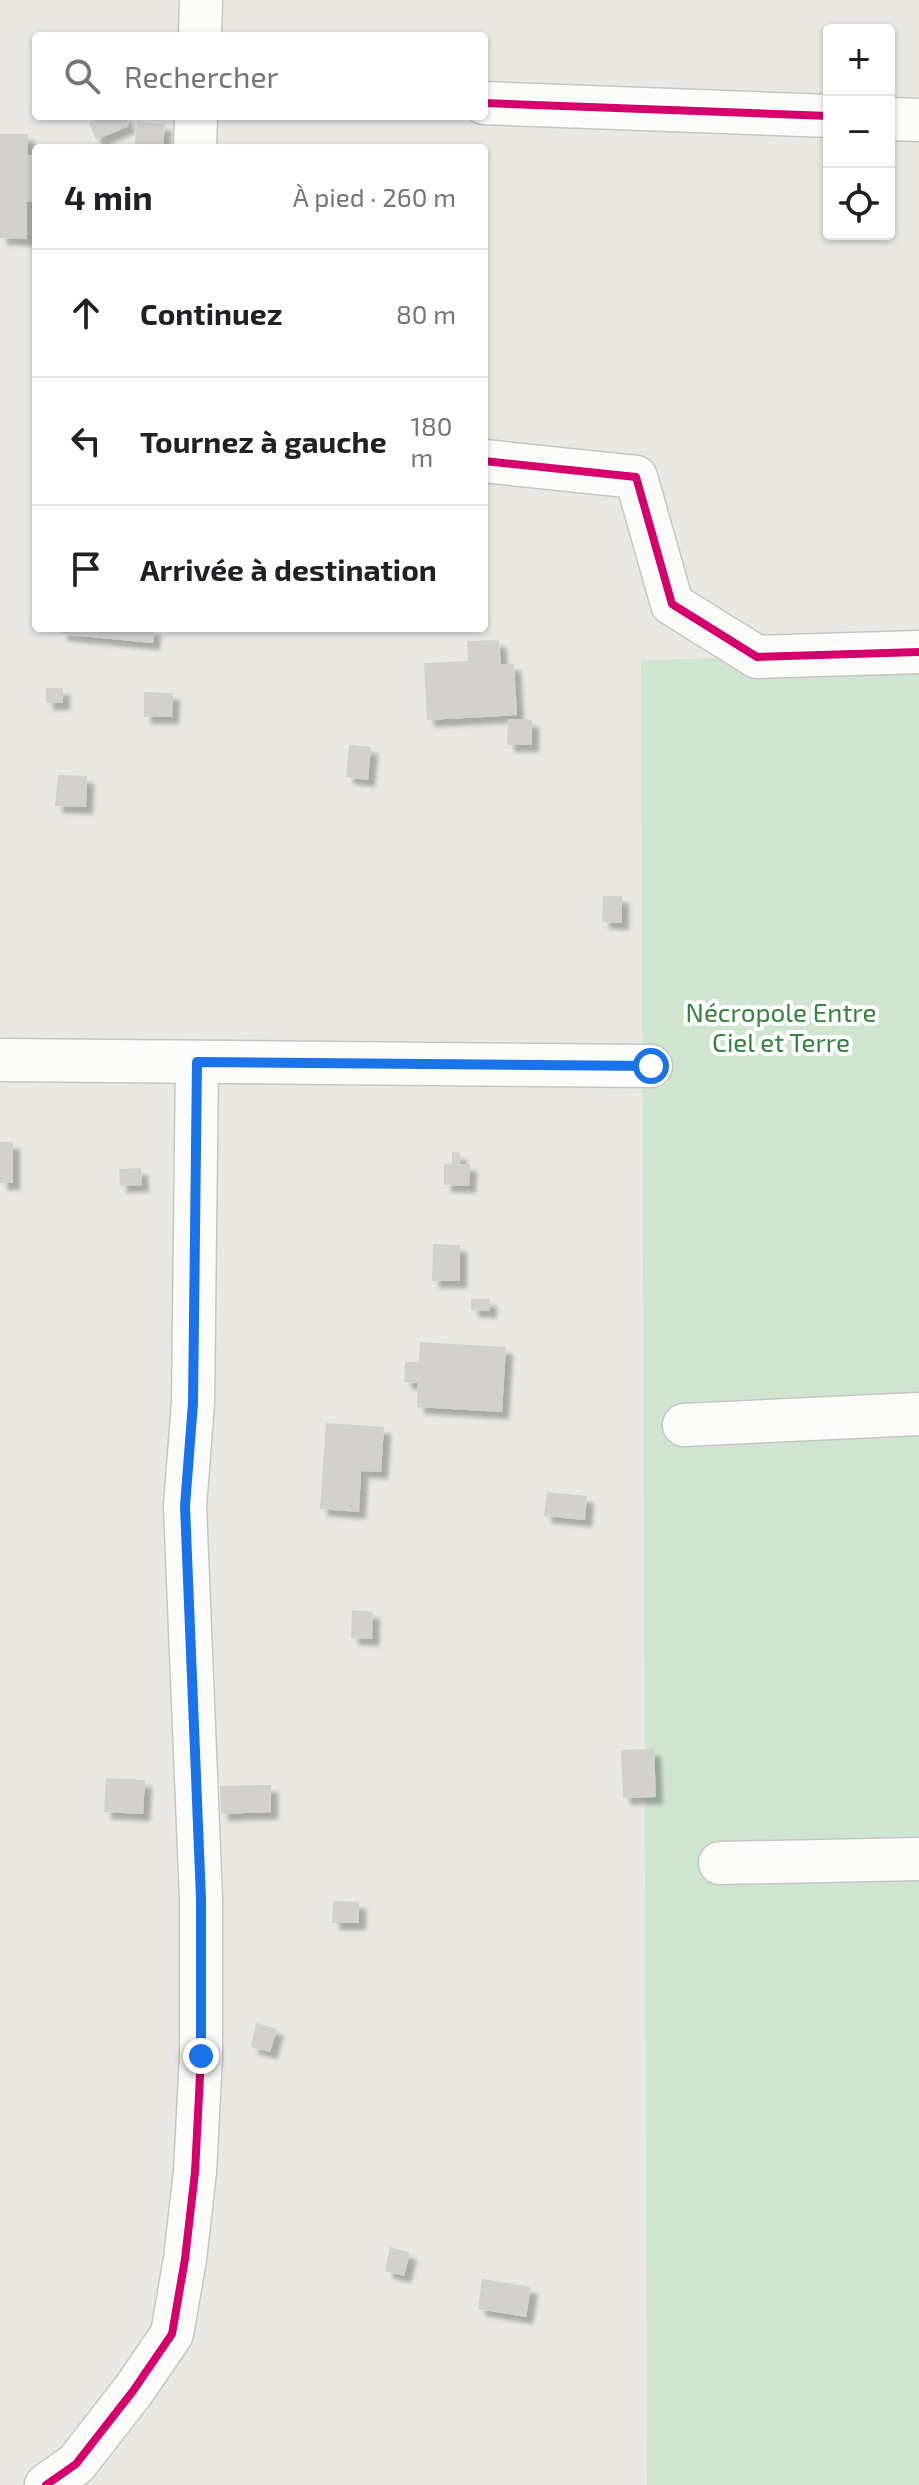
<!DOCTYPE html>
<html lang="fr">
<head>
<meta charset="utf-8">
<style>
  body { margin:0; font-family:"Exo 2",sans-serif; background:#f2f2f2; color:#202124 }
  .controls { position:absolute; right:24px; top:24px; display:grid; overflow:hidden; border-radius:8px; box-shadow:0 2px 6px #0004 }
  .controls button { width:72px; height:72px; display:grid; place-items:center; padding:0; border:0; border-bottom:2px solid #e0e0e0; background:#fff; color:#202124; font:40px sans-serif }
  .stop { position:absolute; width:24px; height:24px; margin:-18px; border:6px solid #1a73e8; border-radius:50%; background:#fff }
  .stop.end { background:#1a73e8; border-color:#fff; box-shadow:0 2px 8px #0008 }
  .list { margin:0; padding:0; list-style:none }
  h2 { display:flex; justify-content:space-between; align-items:center; height:104px; margin:0; padding:0 32px; font-size:34px }
  h2 small { font-size:26px; font-weight:400; color:#757577 }
  .list li { display:grid; grid-template-columns:52px 1fr auto; gap:24px; align-items:center; box-sizing:border-box; height:128px; padding:0 32px; border-top:2px solid #e0e0e0 }
  .list b { display:block; font-size:30px; white-space:nowrap }
  .list em { font-size:26px; font-style:normal; color:#757577 }
  .icon { flex:none; width:44px; height:44px; fill:none; stroke:currentColor; stroke-width:2; stroke-linecap:round; stroke-linejoin:round }
  .map { position:relative; flex:none; width:919px; height:2485px; overflow:hidden }
  .search { position:absolute; background:#fff; box-shadow:0 2px 6px #0004; left:32px; top:32px; width:456px; height:88px; display:flex; align-items:center; gap:20px; box-sizing:border-box; padding:0 28px; border-radius:8px; color:#757577; font-size:30px }
  .panel { position:absolute; background:#fff; box-shadow:0 2px 6px #0004; left:32px; top:144px; width:456px; height:488px; border-radius:8px }
  .map>svg:first-child { display:block }
  .green { fill:#d0e5cf }
  .building { fill:#d2d1ce; filter:url(#shadow) }
  .lines { fill:none; stroke-linecap:round; stroke-linejoin:round }
  .minor-casing { stroke:#c6c6c5; stroke-width:45 }
  .minor { stroke:#fcfcfb; stroke-width:42 }
  .cycleway-casing { stroke:#fff; stroke-width:13 }
  .cycleway { stroke:#d6006c; stroke-width:8 }
  .route { stroke:#1a73e8; stroke-width:10 }
  .labels { text-anchor:middle; dominant-baseline:central; stroke-width:8; stroke-linejoin:round; paint-order:stroke }
  .park-label { font-size:26px; fill:#358340; stroke:#fff }
</style>
</head>
<body>
<div class="map">
<svg width="919" height="2485" viewBox="0 0 919 2485">
  <defs>
    <filter id="shadow"><feDropShadow dx="7" dy="7" stdDeviation="2" flood-color="#0004"/></filter>
  </defs>
  <rect width="100%" height="100%" fill="#e9e8e3"/>
  <path class="green" d="M919,653V2485H647L641,660Z"/>
  <g class="building">
    <path d="M104,116H125L129,126L96,140L89,123Z"/>
    <path d="M137,122L165,124L163,148H134Z"/>
    <path d="M0,134H28L27,155H36V202H27V239L0,238Z"/>
    <path d="M61,628H154L153,643L60,634Z"/>
    <path d="M499,640L501,664H514L517,715L427,720L424,663L468,661L467,641Z"/>
    <rect x="46" y="688" width="17" height="15"/>
    <path d="M144,692L173,693L172,717H144Z"/>
    <path d="M508,719L532,720V745H507Z"/>
    <path d="M349,745L371,747L368,780L346,777Z"/>
    <path d="M58,775L87,776L86,807L55,806Z"/>
    <path d="M603,896H622V923L602,922Z"/>
    <rect x="0" y="1142" width="13" height="41"/>
    <path d="M452,1152L460,1153V1164H470L469,1186L444,1185V1164H452Z"/>
    <path d="M141,1168L142,1185L120,1186L119,1169Z"/>
    <path d="M433,1244L460,1245V1281H432Z"/>
    <path d="M471,1299H490V1311L471,1310Z"/>
    <path d="M420,1342L506,1347L502,1412L417,1407L418,1383L404,1382L405,1362H419Z"/>
    <path d="M326,1423L384,1427L381,1472L361,1471L359,1512L320,1509Z"/>
    <path d="M547,1492L587,1496L585,1520L544,1516Z"/>
    <path d="M352,1610L373,1612L372,1639L351,1638Z"/>
    <path d="M654,1749L656,1797L623,1798L621,1750Z"/>
    <path d="M106,1778L145,1780L143,1814L104,1812Z"/>
    <path d="M271,1785V1812L221,1814L220,1786Z"/>
    <path d="M333,1901L359,1902V1923H332Z"/>
    <path d="M256,2023L277,2029L270,2052L251,2047Z"/>
    <path d="M390,2247L410,2253L404,2276L385,2271Z"/>
    <path d="M482,2279L531,2287L526,2317L478,2309Z"/>
  </g>
  <g class="lines">
    <g class="minor-casing">
      <g id="minor">
        <path d="M200,36L201,0"/>
        <path d="M484,103L829,116"/>
        <path d="M889,119L919,120"/>
        <path d="M195,148L196,116"/>
        <path d="M484,461L636,477L672,604L757,657L919,652"/>
        <path d="M0,1060L651,1066"/>
        <path d="M684,1425L919,1414"/>
        <path d="M720,1863L919,1859"/>
        <path d="M46,2485L76,2464L133,2391L172,2334L185,2259L195,2172L201,2056V1899L185,1506L193,1403L197,1062"/>
      </g>
    </g>
    <use href="#minor" class="minor"/>
    <g class="cycleway-casing">
      <g id="cycleway">
        <path d="M484,103L829,116"/>
        <path d="M484,461L636,477L672,604L757,657L919,652"/>
        <path d="M46,2485L76,2464L133,2391L172,2334L185,2259L195,2172L201,2056V1899L185,1506L193,1403L197,1062"/>
      </g>
    </g>
    <use href="#cycleway" class="cycleway"/>
  </g>
  <g class="lines">
    <path class="route" d="M201,2056V1899L185,1506L193,1403L197,1062L651,1066"/>
  </g>
  <g class="labels">
    <g class="park-label">
      <text x="781" y="1011">Nécropole Entre<tspan x="781" dy="30">Ciel et Terre</tspan></text>
    </g>
  </g>
</svg>
<div class="controls">
<button>+</button>
<button>−</button>
<button><svg class="icon" aria-label="locate" viewBox="0 0 24 24"><circle cx="12" cy="12" r="6"/><path d="M12 2v4M12 18v4M2 12h4M18 12h4"/></svg></button>
</div>
<div class="stop" style="left:651px;top:1066px"></div>
<div class="stop end" style="left:201px;top:2056px"></div>
<div class="search"><svg class="icon" aria-label="search" viewBox="0 0 24 24"><circle cx="10" cy="10" r="6"/><path d="M15 15l6 6"/></svg>Rechercher</div>
<section class="panel">
<h2>4 min<small>À pied · 260 m</small></h2>
<ul class="list">
<li><svg class="icon" aria-label="ahead" viewBox="0 0 24 24"><path d="M12 20V5M6 11l6-6 6 6"/></svg><div><b>Continuez</b></div><em>80 m</em></li>
<li><svg class="icon" aria-label="left" viewBox="0 0 24 24"><path d="M17 20v-9H6M10 6l-5 5 5 5"/></svg><div><b>Tournez à gauche</b></div><em>180 m</em></li>
<li><svg class="icon" aria-label="arrive" viewBox="0 0 24 24"><path d="M6 21V4h12l-3 4 3 4H6"/></svg><div><b>Arrivée à destination</b></div></li>
</ul>
</section>
</div>
</body>
</html>
